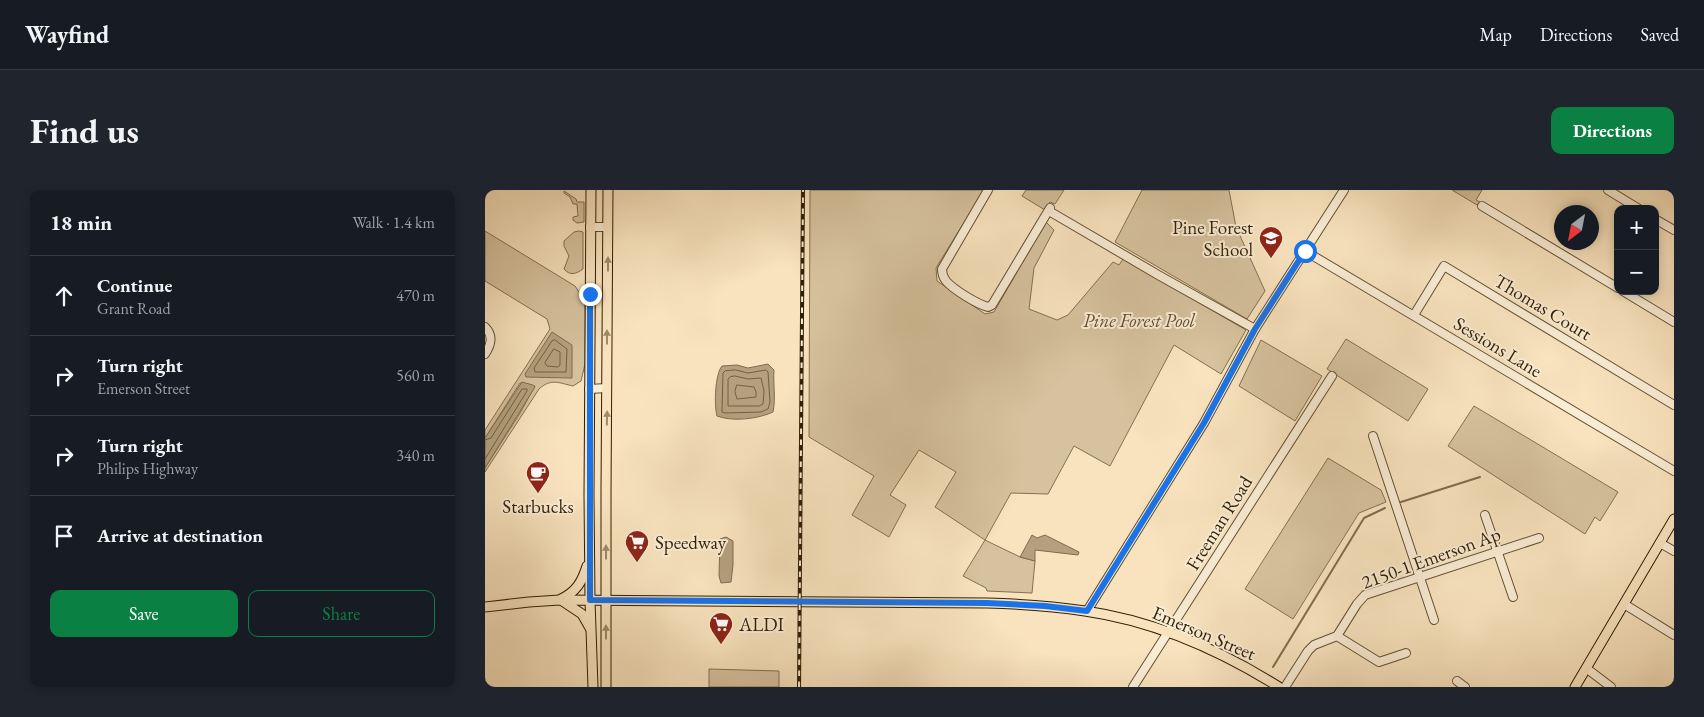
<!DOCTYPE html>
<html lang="en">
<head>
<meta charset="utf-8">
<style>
  body { margin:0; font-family:"EB Garamond",serif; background:#20242c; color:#f1f3f6 }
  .controls { position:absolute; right:15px; top:15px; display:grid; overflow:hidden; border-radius:10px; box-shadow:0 2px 8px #0003 }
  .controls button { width:45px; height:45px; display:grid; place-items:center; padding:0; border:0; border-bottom:1px solid #363941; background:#171b24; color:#f1f3f6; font:25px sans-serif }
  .compass { position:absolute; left:1069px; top:15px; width:45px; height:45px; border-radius:50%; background:#171b24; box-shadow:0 2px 8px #0003; rotate:212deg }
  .stop { position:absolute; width:15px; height:15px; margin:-11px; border:4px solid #1a73e8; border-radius:50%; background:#fff }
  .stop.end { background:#1a73e8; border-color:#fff; box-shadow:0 1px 5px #0008 }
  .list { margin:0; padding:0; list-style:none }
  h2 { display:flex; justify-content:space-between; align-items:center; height:65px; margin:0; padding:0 20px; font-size:21px }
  h2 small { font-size:16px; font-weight:400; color:#9ea1a6 }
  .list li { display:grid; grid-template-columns:32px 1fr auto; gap:15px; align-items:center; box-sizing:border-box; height:80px; padding:0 20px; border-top:1px solid #363941 }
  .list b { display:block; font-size:19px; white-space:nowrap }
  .list p { margin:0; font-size:16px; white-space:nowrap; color:#9ea1a6 }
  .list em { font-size:16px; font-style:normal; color:#9ea1a6 }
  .actions { display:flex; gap:10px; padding:15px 20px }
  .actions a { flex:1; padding:11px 0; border:1px solid #0b8043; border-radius:10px; text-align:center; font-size:18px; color:#0b8043 }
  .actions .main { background:#0b8043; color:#fff }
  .icon { flex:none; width:28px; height:28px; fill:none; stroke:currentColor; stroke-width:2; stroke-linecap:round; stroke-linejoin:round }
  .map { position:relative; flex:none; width:1189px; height:497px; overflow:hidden; border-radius:10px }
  header { display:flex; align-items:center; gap:30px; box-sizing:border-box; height:70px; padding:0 25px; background:#171b24; border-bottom:1px solid #363941 }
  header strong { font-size:24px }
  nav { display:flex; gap:28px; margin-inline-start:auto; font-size:18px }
  .intro { display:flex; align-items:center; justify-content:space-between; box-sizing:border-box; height:120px; padding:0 30px }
  h1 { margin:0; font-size:35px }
  .button { padding:12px 22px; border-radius:10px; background:#0b8043; color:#fff; font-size:18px; font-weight:700 }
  main { display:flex; gap:30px; padding:0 30px }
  aside { flex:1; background:#171b24; border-radius:10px; box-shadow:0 2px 8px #0003 }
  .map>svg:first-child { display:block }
  .green { fill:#d6c29e; stroke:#847050 }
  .water { fill:#b4a07e; stroke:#806c4d }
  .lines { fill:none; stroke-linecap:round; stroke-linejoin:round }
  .shore { stroke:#726040; stroke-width:1 }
  .stream { stroke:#806c4d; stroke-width:2 }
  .minor-casing { stroke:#635032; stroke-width:10 }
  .major-casing { stroke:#311f03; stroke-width:11 }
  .minor { stroke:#faedd5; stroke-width:8 }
  .major { stroke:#f8e3be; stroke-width:9 }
  .rail-casing { stroke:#311f03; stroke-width:4 }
  .rail { stroke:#faedd5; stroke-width:2; stroke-dasharray:5.5; stroke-linecap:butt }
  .oneway { fill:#9e8b6a }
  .route { stroke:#1a73e8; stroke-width:6 }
  .labels { text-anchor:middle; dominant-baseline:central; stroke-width:4; stroke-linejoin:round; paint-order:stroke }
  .poi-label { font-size:19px; fill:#311f03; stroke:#faedd5; text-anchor:start }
  .street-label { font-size:19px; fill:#311f03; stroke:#faedd5 }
  .park-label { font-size:19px; font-style:italic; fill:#635032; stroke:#faedd5 }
</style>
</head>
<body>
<header>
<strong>Wayfind</strong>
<nav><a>Map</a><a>Directions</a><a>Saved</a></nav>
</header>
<div class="intro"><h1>Find us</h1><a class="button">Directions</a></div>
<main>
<aside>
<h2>18 min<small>Walk · 1.4 km</small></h2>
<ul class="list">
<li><svg class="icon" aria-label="ahead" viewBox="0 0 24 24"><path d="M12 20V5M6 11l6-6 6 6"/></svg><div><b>Continue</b><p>Grant Road</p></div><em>470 m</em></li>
<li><svg class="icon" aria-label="right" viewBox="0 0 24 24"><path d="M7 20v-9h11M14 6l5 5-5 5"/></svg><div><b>Turn right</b><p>Emerson Street</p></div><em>560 m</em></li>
<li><svg class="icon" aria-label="right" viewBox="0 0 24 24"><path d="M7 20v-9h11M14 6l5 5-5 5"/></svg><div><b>Turn right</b><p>Philips Highway</p></div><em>340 m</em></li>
<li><svg class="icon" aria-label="arrive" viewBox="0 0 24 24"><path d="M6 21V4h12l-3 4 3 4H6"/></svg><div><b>Arrive at destination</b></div></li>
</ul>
<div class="actions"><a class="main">Save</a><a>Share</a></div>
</aside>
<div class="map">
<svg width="1189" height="497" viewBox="0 0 1189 497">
  <rect width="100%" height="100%" fill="#f8e3be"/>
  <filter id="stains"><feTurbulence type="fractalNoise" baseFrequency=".004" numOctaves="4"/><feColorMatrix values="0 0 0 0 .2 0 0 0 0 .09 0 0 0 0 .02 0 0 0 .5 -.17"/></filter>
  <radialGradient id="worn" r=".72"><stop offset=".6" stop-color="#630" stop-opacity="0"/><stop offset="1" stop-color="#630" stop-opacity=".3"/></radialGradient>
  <g class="green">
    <path d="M325,0H499L451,78L452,91L500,124L509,122L561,32L569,40L549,78L544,119L572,130L583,125L628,72L634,75L638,69L761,140L736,184L689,155L625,276L589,256L563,304L526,303L500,350L535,367L550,371L547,403L502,401L501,398L478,386L500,350L450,317L471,282L434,260L405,305L421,315L404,347L367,325L389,286L324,247Z"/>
    <path d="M541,0H579L570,14L565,12L560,20L537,6Z"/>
    <path d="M657,0H744L751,37L780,101L762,129L630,52Z"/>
    <path d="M967,0H997L991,10L995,12L992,15Z"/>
    <path d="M79,1L91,9L92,12H99V32L92,33L88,30V27L93,26L92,14H88L85,7L79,3Z"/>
    <path d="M0,41L90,96L100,111V174L96,191L88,196C74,193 66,188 54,199L0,282V278L34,225L50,196L35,193L0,248V240L65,139L62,129L0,91Z"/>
    <path d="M94,41L98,42V79C91,84 85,86 79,79L84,66L79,56V51L89,42Z"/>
    <path d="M861,149L943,199L923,231L842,179Z"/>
    <path d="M776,150L837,186L810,231L754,196Z"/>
    <path d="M989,216L1133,302L1115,331L1110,327L1100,344L963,256Z"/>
    <path d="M843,268L896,300L901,312L874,323L808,429L760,399Z"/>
    <path d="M224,479L294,481V497H224Z"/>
  </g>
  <g class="water">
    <path d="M67,142L87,155V188L41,187L40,184Z"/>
    <path d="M283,174L289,180C288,195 291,208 288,222C273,229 248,232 232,226C229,215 230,184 237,176L252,175L263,178Z"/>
    <path d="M37,192L48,195L50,197L0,278V248Z"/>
    <path d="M547,345L552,348L560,345L594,362L593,365L550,360V371L535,367Z"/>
    <path d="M241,347L248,351V375L246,392L236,393L234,386L235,349Z"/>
  </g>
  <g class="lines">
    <g class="shore">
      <path d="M70,150L82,159L81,182H50L49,178L67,151Z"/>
      <path d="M69,159L75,162V175L73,177L62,176L60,173Z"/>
      <path d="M251,180L263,183L281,180L283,182L285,212L283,219L276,222L240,223L237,222L238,183L240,181Z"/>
      <path d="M250,186L263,189L276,188L279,201L278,214L274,216H243V189L245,187Z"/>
      <path d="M252,195L269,197L271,202V207L252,209L250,202Z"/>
      <path d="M0,250L6,248L37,199H42V201L0,269"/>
    </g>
    <g class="stream">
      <path d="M916,312L995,287"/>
      <path d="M788,477L879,328L900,318"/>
    </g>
    <g class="minor-casing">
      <g id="minor">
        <path d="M503,0L457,79C457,84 458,87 461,91C469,100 492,114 503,117L507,115L565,18"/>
        <path d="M1123,0L1154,19"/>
        <path d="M997,16L1133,98"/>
        <path d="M564,21L675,86L770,139"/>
        <path d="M1170,29L1189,40"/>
        <path d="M105,37H123"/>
        <path d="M820,61L1189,281"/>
        <path d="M1138,101L1189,132"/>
        <path d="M929,125L959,76L1189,215"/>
        <path d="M0,137C9,146 6,155 0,164"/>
        <path d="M104,199L122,198"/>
        <path d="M888,246L949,430"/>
        <path d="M1000,325L1028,407"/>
        <path d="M1175,353L1189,361"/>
        <path d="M1139,414L1189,445"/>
        <path d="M602,421L719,233L770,139L859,0"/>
        <path d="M852,446L894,472L921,463"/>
        <path d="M1101,478L1126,497"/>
        <path d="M972,491L980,497"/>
        <path d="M648,497L847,186"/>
        <path d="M800,497L823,461L829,455L852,446L872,414L880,405L1054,348"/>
      </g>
    </g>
    <g class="major-casing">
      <g id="major">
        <path d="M106,0L104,305L105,410L108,497"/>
        <path d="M76,409C91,402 97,392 102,376"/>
        <path d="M76,410L97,424L105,438"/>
        <path d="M0,417L44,412L75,410L502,413C535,414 567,416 600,421C670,431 735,460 794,497"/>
        <path d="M121,497V301L123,0"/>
        <path d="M1090,497L1189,329"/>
      </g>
    </g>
    <use href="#minor" class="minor"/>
    <use href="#major" class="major"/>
    <g class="rail-casing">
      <path id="rail" d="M314,497L318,0"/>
    </g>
    <use href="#rail" class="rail"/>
  </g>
  <defs><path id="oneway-solid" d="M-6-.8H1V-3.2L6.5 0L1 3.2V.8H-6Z" transform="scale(1.25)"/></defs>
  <g class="oneway">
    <use href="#oneway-solid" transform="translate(123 74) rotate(-90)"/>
    <use href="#oneway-solid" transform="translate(122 147) rotate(-90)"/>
    <use href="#oneway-solid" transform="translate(122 228) rotate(-89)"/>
    <use href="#oneway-solid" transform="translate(121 362) rotate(-90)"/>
    <use href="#oneway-solid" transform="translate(121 442) rotate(-90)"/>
  </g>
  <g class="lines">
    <path class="route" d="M105,104V410L502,413L560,416L602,421L719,233L770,139L820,61"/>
  </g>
  <defs>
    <g id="school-pin" transform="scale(1.25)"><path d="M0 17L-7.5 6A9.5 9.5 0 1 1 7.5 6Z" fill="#8f2418" stroke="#faedd5"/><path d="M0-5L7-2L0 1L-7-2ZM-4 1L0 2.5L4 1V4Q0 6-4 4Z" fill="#fff"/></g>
    <g id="cafe-pin" transform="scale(1.25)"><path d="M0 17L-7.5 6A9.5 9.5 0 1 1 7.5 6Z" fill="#8f2418" stroke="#faedd5"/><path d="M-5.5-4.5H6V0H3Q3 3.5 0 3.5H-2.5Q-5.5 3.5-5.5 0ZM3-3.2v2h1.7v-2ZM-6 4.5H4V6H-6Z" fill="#fff"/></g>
    <g id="supermarket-pin" transform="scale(1.25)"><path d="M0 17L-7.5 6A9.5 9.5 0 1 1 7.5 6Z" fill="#8f2418" stroke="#faedd5"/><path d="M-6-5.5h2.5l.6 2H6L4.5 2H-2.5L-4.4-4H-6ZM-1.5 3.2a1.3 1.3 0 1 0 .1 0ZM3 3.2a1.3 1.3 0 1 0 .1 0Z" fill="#fff"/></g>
  </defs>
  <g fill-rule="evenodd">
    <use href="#school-pin" x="786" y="48"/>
    <use href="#cafe-pin" x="53" y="283"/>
    <use href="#supermarket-pin" x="152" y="352"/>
    <use href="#supermarket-pin" x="236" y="434"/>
  </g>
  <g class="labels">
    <g class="poi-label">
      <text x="768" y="37" text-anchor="end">Pine Forest<tspan x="768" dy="22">School</tspan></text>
      <text x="53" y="316" text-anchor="middle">Starbucks</text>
      <text x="170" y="352">Speedway</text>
      <text x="254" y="434">ALDI</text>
    </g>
    <g class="street-label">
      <text transform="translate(1058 117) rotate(31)">Thomas Court</text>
      <text transform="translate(1013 157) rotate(31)">Sessions Lane</text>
      <text transform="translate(734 333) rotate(-58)">Freeman Road</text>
      <text transform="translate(946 368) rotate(-20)">2150-1 Emerson Ap</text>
      <text transform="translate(719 443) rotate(23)">Emerson Street</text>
    </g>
    <g class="park-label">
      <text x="654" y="130">Pine Forest Pool</text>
    </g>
  </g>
  <rect width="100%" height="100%" filter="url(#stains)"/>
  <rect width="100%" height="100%" fill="url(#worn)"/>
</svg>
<div class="controls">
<button>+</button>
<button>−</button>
</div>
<svg class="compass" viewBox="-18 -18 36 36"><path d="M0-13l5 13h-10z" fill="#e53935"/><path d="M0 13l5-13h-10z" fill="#9ea1a6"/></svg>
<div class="stop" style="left:820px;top:61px"></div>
<div class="stop end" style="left:105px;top:104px"></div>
</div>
</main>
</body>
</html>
